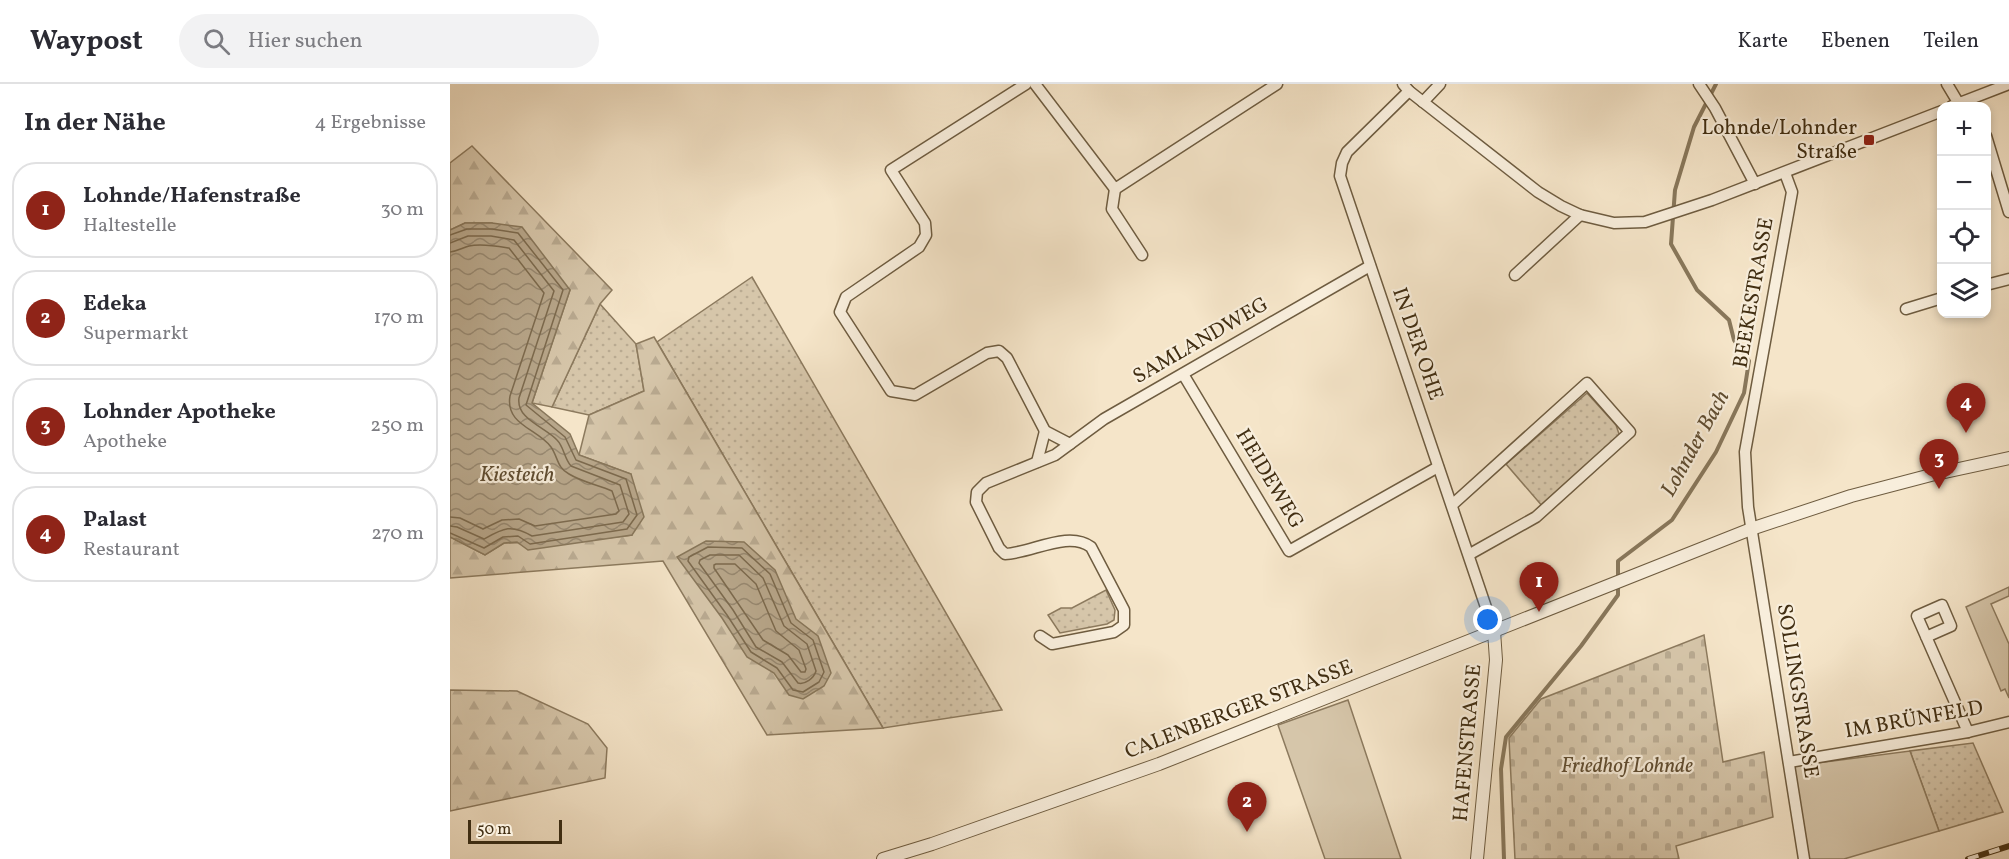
<!DOCTYPE html>
<html lang="de">
<head>
<meta charset="utf-8">
<style>
  body { margin:0; font-family:Vollkorn,serif; background:#f2f2f3; color:#2b2b33 }
  .controls { position:absolute; right:18px; top:18px; display:grid; overflow:hidden; border-radius:12px; box-shadow:0 3px 9px #0003 }
  .controls button { width:54px; height:54px; display:grid; place-items:center; padding:0; border:0; border-bottom:2px solid #e1e1e2; background:#fff; color:#2b2b33; font:30px sans-serif }
  .scale { position:absolute; left:18px; bottom:15px; width:94px; box-sizing:border-box; padding-left:6px; border:3px solid #412e12; border-top:0; font-size:16px; line-height:21px; white-space:nowrap; color:#412e12; -webkit-text-stroke:4px #f8eedc; paint-order:stroke }
  .you { position:absolute; left:1038px; top:536px; width:21px; height:21px; margin:-15px; border:4px solid #fff; border-radius:50%; background:#1a73e8; box-shadow:0 0 0 9px #1a73e833 }
  .badge { display:grid; place-items:center; width:39px; height:39px; border-radius:50%; background:#8f2418; color:#fff; font-size:20px; font-weight:700 }
  .pin { position:absolute; translate:-50% -50px; filter:drop-shadow(0 2px 3px #0008) }
  .pin::after { content:''; position:absolute; top:32px; width:21px; height:18px; background:inherit; clip-path:polygon(0 0,100% 0,50% 100%) }
  .list { margin:0; padding:0; list-style:none }
  h2 { display:flex; justify-content:space-between; align-items:center; height:78px; margin:0; padding:0 24px; font-size:26px }
  h2 small { font-size:20px; font-weight:400; color:#7c7c81 }
  .list li { display:grid; grid-template-columns:39px 1fr auto; gap:18px; align-items:center; box-sizing:border-box; height:96px; margin:0 12px 12px; padding:0 12px; border:2px solid #e1e1e2; border-radius:24px }
  .list b { display:block; font-size:22px; white-space:nowrap }
  .list p { margin:0; font-size:20px; white-space:nowrap; color:#7c7c81 }
  .list em { font-size:20px; font-style:normal; color:#7c7c81 }
  .icon { flex:none; width:33px; height:33px; fill:none; stroke:currentColor; stroke-width:2; stroke-linecap:round; stroke-linejoin:round }
  .map { position:relative; flex:none; width:1559px; height:775px; overflow:hidden }
  header { display:flex; align-items:center; gap:36px; box-sizing:border-box; height:84px; padding:0 30px; background:#fff; border-bottom:2px solid #e1e1e2 }
  header strong { font-size:28px }
  nav { display:flex; gap:33px; margin-inline-start:auto; font-size:21px }
  .search { width:420px; height:54px; background:#f2f2f3; display:flex; align-items:center; gap:15px; box-sizing:border-box; padding:0 21px; border-radius:33px; color:#7c7c81; font-size:22px }
  main { display:flex }
  aside { flex:1; background:#fff }
  .map>svg:first-child { display:block }
  .grass { fill:url(#grass-dots); stroke:#8c7a5e; stroke-width:1.5 }
  .forest { fill:url(#forest-firs); stroke:#8c7a5e; stroke-width:1.5 }
  .cemetery { fill:url(#cemetery-stones); stroke:#8c7a5e; stroke-width:1.5 }
  .garden { fill:#d6c6aa; stroke:#8c7a5e; stroke-width:1.5 }
  .water { fill:url(#water-waves); stroke:#88775b; stroke-width:1.5 }
  .lines { fill:none; stroke-linecap:round; stroke-linejoin:round }
  .shore { stroke:#7c6a4e; stroke-width:1.5 }
  .stream { stroke:#88775b; stroke-width:4 }
  .minor-casing { stroke:#6e5c40; stroke-width:13 }
  .tertiary-casing { stroke:#6e5c40; stroke-width:14 }
  .minor { stroke:#f8eedc; stroke-width:10 }
  .tertiary { stroke:#f8eedc; stroke-width:12 }
  .rail-casing { stroke:#412e12; stroke-width:6 }
  .rail { stroke:#f8eedc; stroke-width:4; stroke-dasharray:11; stroke-linecap:butt }
  .poi-dot { fill:#8f2418; stroke:#f8eedc; stroke-width:2 }
  .labels { text-anchor:middle; dominant-baseline:central; stroke-width:4.5; stroke-linejoin:round; paint-order:stroke }
  .poi-label { font-size:21px; fill:#412e12; stroke:#f8eedc; text-anchor:end }
  .street-label { font-size:21px; fill:#412e12; stroke:#f8eedc }
  .park-label { font-size:21px; font-style:italic; fill:#5f4c30; stroke:#f8eedc }
  .water-label { font-size:22px; font-style:italic; fill:#5f4c30; stroke:#f8eedc }
</style>
</head>
<body>
<header>
<strong>Waypost</strong>
<div class="search"><svg class="icon" aria-label="search" viewBox="0 0 24 24"><circle cx="10" cy="10" r="6"/><path d="M15 15l6 6"/></svg>Hier suchen</div>
<nav><a>Karte</a><a>Ebenen</a><a>Teilen</a></nav>
</header>
<main>
<aside>
<h2>In der Nähe<small>4 Ergebnisse</small></h2>
<ul class="list">
<li><span class="badge">1</span><div><b>Lohnde/Hafenstraße</b><p>Haltestelle</p></div><em>30 m</em></li>
<li><span class="badge">2</span><div><b>Edeka</b><p>Supermarkt</p></div><em>170 m</em></li>
<li><span class="badge">3</span><div><b>Lohnder Apotheke</b><p>Apotheke</p></div><em>250 m</em></li>
<li><span class="badge">4</span><div><b>Palast</b><p>Restaurant</p></div><em>270 m</em></li>
</ul>
</aside>
<div class="map">
<svg width="1559" height="775" viewBox="0 0 1559 775">
  <defs>
    <pattern id="grass-dots" width="8" height="8" patternUnits="userSpaceOnUse" patternTransform="scale(1.5)"><rect width="8" height="8" fill="#d6c6aa"/><path d="M2 2h.1M6 6h.1" fill="none" stroke="#b9aa91" stroke-width="1.8" stroke-linecap="round"/></pattern>
    <pattern id="forest-firs" width="22" height="20" patternUnits="userSpaceOnUse" patternTransform="scale(1.5)"><rect width="22" height="20" fill="#d6c6aa"/><path d="M5 1l3.5 6h-7zM16 11l3.5 6h-7z" fill="#b9aa91"/></pattern>
    <pattern id="cemetery-stones" width="16" height="16" patternUnits="userSpaceOnUse" patternTransform="scale(1.5)"><rect width="16" height="16" fill="#d6c6aa"/><path d="M2 7V4a2 2 0 0 1 4 0v3zM10 15v-3a2 2 0 0 1 4 0v3z" fill="#b9aa91"/></pattern>
    <pattern id="water-waves" width="16" height="10" patternUnits="userSpaceOnUse" patternTransform="scale(1.5)"><rect width="16" height="10" fill="#b8a78b"/><path d="M0 5q4-4 8 0t8 0" fill="none" stroke="#978870"/></pattern>
  </defs>
  <rect width="100%" height="100%" fill="#f5e5c9"/>
  <filter id="stains"><feTurbulence type="fractalNoise" baseFrequency=".00333" numOctaves="4"/><feColorMatrix values="0 0 0 0 .2 0 0 0 0 .09 0 0 0 0 .02 0 0 0 .5 -.17"/></filter>
  <radialGradient id="worn" r=".72"><stop offset=".6" stop-color="#630" stop-opacity="0"/><stop offset="1" stop-color="#630" stop-opacity=".3"/></radialGradient>
  <g class="grass">
    <path d="M302,193L552,626L433,644L207,258Z"/>
    <path d="M150,220L186,260L194,307L139,331L102,323Z"/>
    <path d="M1137,309L1166,341L1170,353L1093,423L1056,380Z"/>
    <path d="M656,506L665,526L664,536L657,540L610,549L598,531L611,524H622Z"/>
    <path d="M1523,659L1553,728L1489,747L1460,667Z"/>
  </g>
  <g class="forest">
    <path d="M22,62L162,206L150,220L102,323L82,319L120,206L42,139H15L0,146V79Z"/>
    <path d="M204,253L433,644L317,651L213,477L0,494V453L35,471L54,459L132,457L182,451L181,390L129,371L139,331L194,307L186,260Z"/>
    <path d="M0,606L67,607L138,640L157,664L155,694L0,727Z"/>
  </g>
  <path class="cemetery" d="M1254,551L1273,678L1314,668L1323,733L1226,762L1229,775H1065L1059,654L1091,615Z"/>
  <g class="garden">
    <path d="M1559,503V512L1541,520L1559,560V614L1555,605L1551,607L1516,523Z"/>
    <path d="M898,616L951,775H875L828,641Z"/>
    <path d="M1460,667L1489,747L1394,775H1357L1344,682Z"/>
  </g>
  <g class="water">
    <path d="M15,139H42L72,143L120,206L82,319L120,350L129,371L181,390L194,433L182,451L78,466L67,458L54,459L35,471L0,453V146Z"/>
    <path d="M256,457L294,458L325,486L346,535L368,552L381,589L374,602L353,615L339,611L324,589L297,573L272,534L227,473Z"/>
  </g>
  <g class="lines">
    <g class="shore">
      <path d="M0,151L17,145H42L68,149L113,206L76,321L115,353L126,376L176,395L187,431L177,445L80,460L68,452L53,453L34,464L0,449"/>
      <path d="M0,159L18,152H41L64,156L104,207L69,314C66,335 95,343 107,356C114,363 114,374 121,382L170,401L179,430L173,438L82,452C61,440 54,444 34,455L7,443L0,442"/>
      <path d="M0,168C8,167 12,164 19,162C31,159 47,162 59,164L94,209L60,312C55,341 88,345 101,363C108,373 107,384 119,390C132,398 148,401 162,407L169,427L166,430L85,442L69,435L52,436L33,445L10,434L0,433"/>
      <path d="M258,463L292,464L320,490L341,539L363,556L374,588L369,598L353,608L343,606L327,584L301,568L277,531L238,477L239,473Z"/>
      <path d="M260,471H289L313,494L334,542L357,560L366,587C364,594 355,601 348,599L332,578L306,563L283,526L249,479L250,476Z"/>
      <path d="M266,480H285L306,500L326,547L349,566L356,585L355,588H351L338,571L313,556L264,484V481Z"/>
    </g>
    <path class="stream" d="M1054,775L1051,685L1056,653L1131,562L1168,511V477L1222,436L1266,368L1294,309L1299,277L1284,256L1279,236L1247,206L1221,160L1225,106L1244,43L1266,0"/>
    <g class="minor-casing">
      <g id="minor">
        <path d="M576,0L441,86L475,139L476,151L469,163L396,213L390,228L441,307L465,311L537,269L549,267L557,274L595,347L620,360"/>
        <path d="M585,0L665,105L827,0"/>
        <path d="M953,0L959,7L1088,108L1111,122L1130,131L1164,139L1195,138L1262,116L1492,27"/>
        <path d="M1249,0L1265,24L1305,100"/>
        <path d="M1497,0L1509,20"/>
        <path d="M959,7L897,68L892,79L890,92L1044,547"/>
        <path d="M973,18L990,0"/>
        <path d="M1502,22L1559,0"/>
        <path d="M1536,52L1559,128"/>
        <path d="M1335,89L1342,108L1295,368L1298,423L1354,775"/>
        <path d="M665,105L662,125L692,171"/>
        <path d="M1065,191L1130,131"/>
        <path d="M1536,201L1559,195"/>
        <path d="M1456,225L1492,214"/>
        <path d="M733,290L839,467L988,383"/>
        <path d="M587,378L595,347"/>
        <path d="M1002,421L1137,299L1180,348L1086,433L1020,470"/>
        <path d="M590,552L602,560L664,548L674,541V526L641,463C618,446 582,469 555,470L549,464L526,418L527,408L536,399L605,371L654,335L920,182"/>
        <path d="M1476,553L1501,542L1492,521L1467,532L1518,648"/>
        <path d="M1339,678L1518,648L1559,638"/>
      </g>
    </g>
    <g class="tertiary-casing">
      <g id="tertiary">
        <path d="M433,775L482,760L709,680L1301,445L1401,412L1481,391L1559,374"/>
        <path d="M1027,775L1046,576L1044,547"/>
      </g>
    </g>
    <use href="#minor" class="minor"/>
    <use href="#tertiary" class="tertiary"/>
    <g class="rail-casing">
      <path id="rail" d="M1518,775L1559,762"/>
    </g>
    <use href="#rail" class="rail"/>
  </g>
  <rect class="poi-dot" x="1413" y="50" width="12" height="12" rx="3"/>
  <g class="labels">
    <g class="poi-label">
      <text x="1407" y="44">Lohnde/Lohnder<tspan x="1407" dy="24">Straße</tspan></text>
    </g>
    <g class="street-label">
      <text transform="translate(1304 209) rotate(-80)">BEEKESTRASSE</text>
      <text transform="translate(751 257) rotate(-30)">SAMLANDWEG</text>
      <text transform="translate(967 260) rotate(71)">IN DER OHE</text>
      <text transform="translate(819 395) rotate(59)">HEIDEWEG</text>
      <text transform="translate(1347 607) rotate(81)">SOLLINGSTRASSE</text>
      <text transform="translate(789 626) rotate(-21)">CALENBERGER STRASSE</text>
      <text transform="translate(1464 636) rotate(-10)">IM BRÜNFELD</text>
      <text transform="translate(1018 659) rotate(-85)">HAFENSTRASSE</text>
    </g>
    <g class="park-label">
      <text x="1177" y="682">Friedhof Lohnde</text>
    </g>
    <g class="water-label">
      <text transform="translate(1246 360) rotate(-61)">Lohnder Bach</text>
      <text x="67" y="391">Kiesteich</text>
    </g>
  </g>
  <rect width="100%" height="100%" filter="url(#stains)"/>
  <rect width="100%" height="100%" fill="url(#worn)"/>
</svg>
<div class="controls">
<button>+</button>
<button>−</button>
<button><svg class="icon" aria-label="locate" viewBox="0 0 24 24"><circle cx="12" cy="12" r="6"/><path d="M12 2v4M12 18v4M2 12h4M18 12h4"/></svg></button>
<button><svg class="icon" aria-label="layers" viewBox="0 0 24 24"><path d="M12 4l9 5-9 5-9-5zM3 14l9 5 9-5"/></svg></button>
</div>
<div class="scale">50 m</div>
<div class="you"></div>
<div class="pin badge" style="left:1089px;top:528px">1</div>
<div class="pin badge" style="left:797px;top:748px">2</div>
<div class="pin badge" style="left:1489px;top:405px">3</div>
<div class="pin badge" style="left:1516px;top:349px">4</div>
</div>
</main>
</body>
</html>
